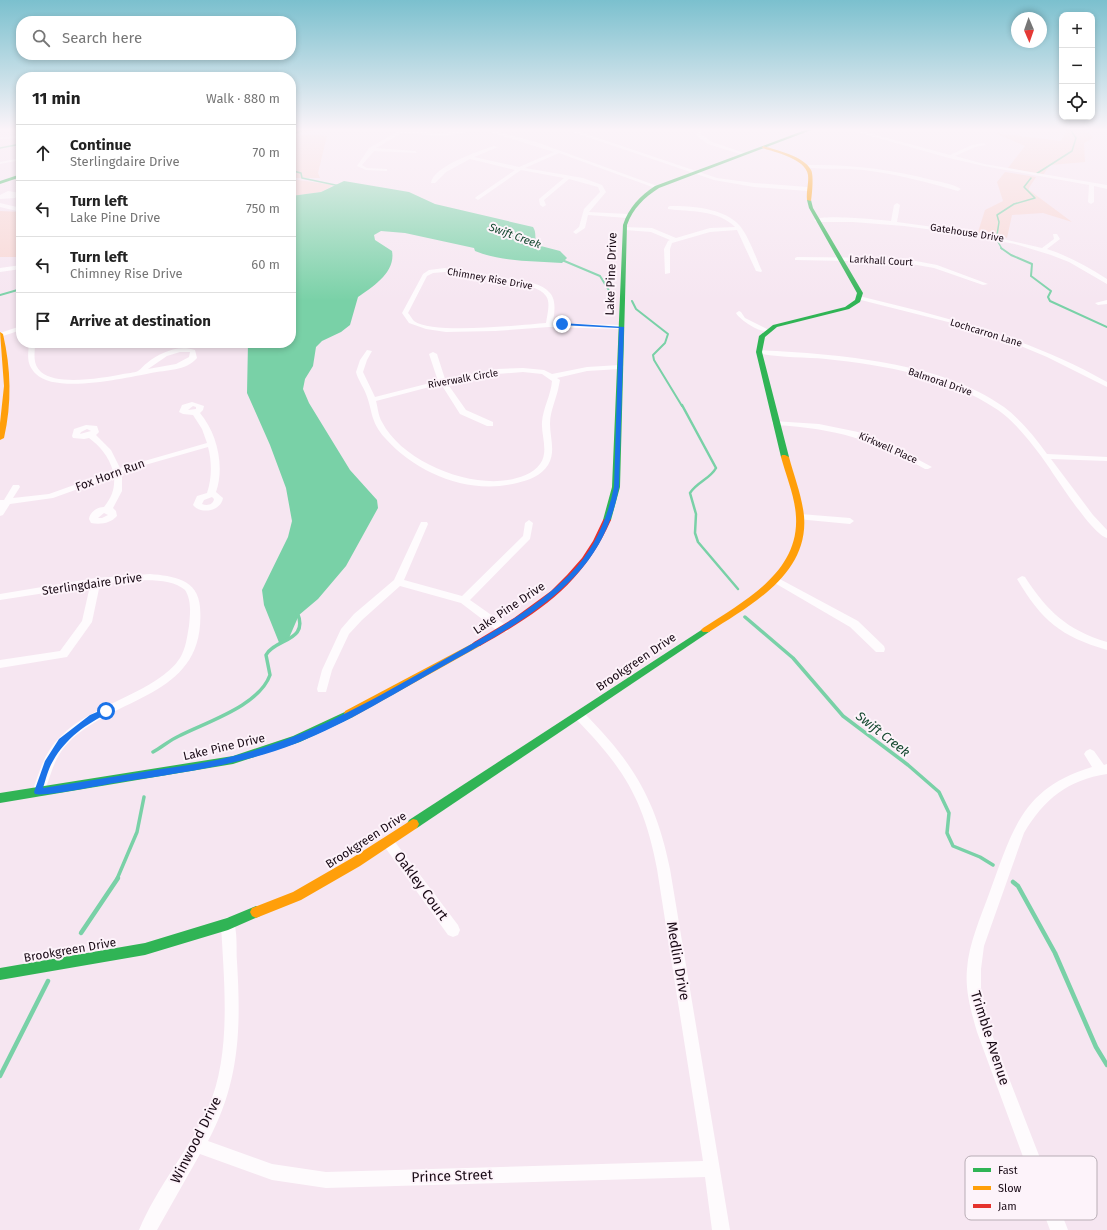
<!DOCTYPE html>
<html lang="en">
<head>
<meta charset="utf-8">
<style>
  body { margin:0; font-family:"Fira Sans",sans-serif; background:#f2f2f2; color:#222 }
  .controls { position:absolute; right:12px; top:12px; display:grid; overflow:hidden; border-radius:8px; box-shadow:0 2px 6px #0003 }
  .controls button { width:36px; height:36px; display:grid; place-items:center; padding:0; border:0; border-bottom:1px solid #e0e0e0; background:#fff; color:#222; font:20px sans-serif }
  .compass { position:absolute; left:1011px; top:12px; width:36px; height:36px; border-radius:50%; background:#fff; box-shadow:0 2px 6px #0003; rotate:178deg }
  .stop { position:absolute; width:12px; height:12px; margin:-9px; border:3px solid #1a73e8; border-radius:50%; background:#fff }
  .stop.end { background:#1a73e8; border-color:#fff; box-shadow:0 1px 4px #0008 }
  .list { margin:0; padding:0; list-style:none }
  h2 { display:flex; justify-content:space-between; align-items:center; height:52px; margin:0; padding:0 16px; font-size:17px }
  h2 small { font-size:13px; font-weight:400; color:#767676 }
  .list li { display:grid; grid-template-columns:26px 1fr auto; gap:12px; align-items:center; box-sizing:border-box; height:56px; padding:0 16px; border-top:1px solid #e0e0e0 }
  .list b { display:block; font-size:15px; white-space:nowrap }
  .list p { margin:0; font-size:13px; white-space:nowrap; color:#767676 }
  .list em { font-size:13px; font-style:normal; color:#767676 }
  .icon { flex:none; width:22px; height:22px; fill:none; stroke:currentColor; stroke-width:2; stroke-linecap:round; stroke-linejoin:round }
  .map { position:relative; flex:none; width:1107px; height:1230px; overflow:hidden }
  .search { position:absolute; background:#fff; box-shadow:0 2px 6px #0003; left:16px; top:16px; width:280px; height:44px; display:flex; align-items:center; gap:10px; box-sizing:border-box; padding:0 14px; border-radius:16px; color:#767676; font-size:15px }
  .panel { position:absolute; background:#fff; box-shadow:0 2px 6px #0003; left:16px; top:72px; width:280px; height:276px; border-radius:16px }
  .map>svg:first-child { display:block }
  .green { fill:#f8d7d4 }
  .water { fill:#79d1a7 }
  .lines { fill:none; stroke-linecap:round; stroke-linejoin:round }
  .stream-far4 { stroke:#79d1a7; stroke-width:1.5 }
  .stream-far3 { stroke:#79d1a7; stroke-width:2 }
  .stream-far2 { stroke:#79d1a7; stroke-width:2.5 }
  .stream-far1 { stroke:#79d1a7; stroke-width:3.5 }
  .stream { stroke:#79d1a7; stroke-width:4.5 }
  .street { fill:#fefbfd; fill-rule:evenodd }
  .fast { fill:#30b455; fill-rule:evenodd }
  .slow { fill:#ff9f0a; fill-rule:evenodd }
  .jam { fill:#e5322d; fill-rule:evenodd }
  .route { fill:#1a73e8 }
  .labels { text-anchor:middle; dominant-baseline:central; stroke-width:4; stroke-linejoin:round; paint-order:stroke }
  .far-street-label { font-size:10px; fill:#180914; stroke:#fdf3fa }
  .far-water-label { font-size:11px; font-style:italic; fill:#13472e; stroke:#fdf3fa }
  .street-label { font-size:12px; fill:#180914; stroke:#fdf3fa }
  .water-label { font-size:13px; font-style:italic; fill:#13472e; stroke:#fdf3fa }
  .near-street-label { font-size:14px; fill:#180914; stroke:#fdf3fa }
  .key { fill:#fdf3fa; stroke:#b8adb5; stroke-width:1 }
  .key-label { font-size:11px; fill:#180914 }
</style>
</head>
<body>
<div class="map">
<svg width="1107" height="1230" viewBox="0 0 1107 1230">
  <rect width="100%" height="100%" fill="#f6e6f1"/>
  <g class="green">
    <path d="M291,129H319L297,134L327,136L318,173L320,178H291Z"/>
    <path d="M1066,129H1085L1093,138L1084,143L1085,162L1050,165L1043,175L1008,168L1025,146L995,133L1061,141L1067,130Z"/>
    <path d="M1005,172L1036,177L1029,188V190L1072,222L1043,213L1012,215L1007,238L981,234L978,232L985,210L1003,201L997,182Z"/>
    <path d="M291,179L334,185L321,192L291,196Z"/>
    <path d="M0,211L21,212V251L16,257H0Z"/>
  </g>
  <path class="water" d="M344,181L409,192L435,204L533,227C537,233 534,238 537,245L560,251L567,258L562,263C534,261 501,262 475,251L474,248L405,233L381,231L374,235L375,240L392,251C396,272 373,287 358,297L350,325L341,332L322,341L316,347L313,366L305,379L303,389L309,403L350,470L377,500L378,508L346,566L318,599L299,615L289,638L280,645L264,605L262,590L288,537L292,521L286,488L270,445L247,393L248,343H291V196L321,192Z"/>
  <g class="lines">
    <g class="stream-far4">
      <path d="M291,135L305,129"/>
      <path d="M0,148L21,144"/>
      <path d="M291,168L293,171L301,173L302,178L340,186"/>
      <path d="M1036,174L1072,151L1076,138L1070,129"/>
      <path d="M997,235L999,222L997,215L1014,204L1035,198L1024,187L1031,178"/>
      <path d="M997,240L1002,249"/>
    </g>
    <g class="stream-far3">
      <path d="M1001,248L1011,255L1032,264L1031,276L1051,291L1048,297L1050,301L1107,327"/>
      <path d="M562,260L600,276L610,292L615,294"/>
      <path d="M0,295L21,289"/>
      <path d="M632,301L636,309L668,334L665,343L653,355L654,360L682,406"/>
    </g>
    <path class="stream-far2" d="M682,405L716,468C710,479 697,482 690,493L696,514L695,533L698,542L738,589"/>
    <g class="stream-far1">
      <path d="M745,617L793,658L843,716L908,765L939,792L949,813L947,833L953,846L980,857L993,865"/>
      <path d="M153,752C162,747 170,740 179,736C206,722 259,706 270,675L266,655C275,638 310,642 297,612"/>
      <path d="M117,879L137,832L144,797"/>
    </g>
    <g class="stream">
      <path d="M1013,882L1018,886L1055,953L1096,1047L1107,1065"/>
      <path d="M81,933L118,878"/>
      <path d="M0,1076L48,981"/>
    </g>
    <g class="street">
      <path d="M384,129L442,133L477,129L464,133L442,136L402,133L376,148L415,151L417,153L374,151L362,165L367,168L387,169V171L366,170L357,166L369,148L397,132Z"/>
      <path d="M480,129H488L536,142L660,187L655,188L559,153L525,168L583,178L602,185L606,192L589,212L627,214L630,216L627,218L588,215L585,228L576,234L573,232L579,227L584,209L600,192L598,187L569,179L544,200L546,205L543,207L540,205L539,199L564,178L521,170L478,200L475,198L476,197L515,170L470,159L446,172L435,183H431C433,166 479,151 494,146L498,147L474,157L519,167L554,152Z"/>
      <path d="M564,129H571L717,178L754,183L807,187L810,189L807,191L754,187L714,180Z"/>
      <path d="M696,129H700L701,134L712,142L747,154L743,155L708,144L697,136Z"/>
      <path d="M846,129H854L950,155L972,145L984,143L986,145L975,147L955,156L984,164L1107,185V189L1094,186V202L1091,204L1088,202L1089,185L984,166L949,158Z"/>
      <path d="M21,136V138L0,139V137Z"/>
      <path d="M21,158V160L0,164V162Z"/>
      <path d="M807,165C849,164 891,169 932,180C941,182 953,184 961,189L958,191C927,182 896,174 864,170C845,168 824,170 805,167Z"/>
      <path d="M8,191L20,193L15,198L0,199V195Z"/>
      <path d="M0,203L21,208V212L0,207Z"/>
      <path d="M897,203L900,205L897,222L977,233L1042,248L1054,239L1053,234H1057L1060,239L1047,249C1069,256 1088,267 1107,279V284L1069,262L1051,255L1015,244L956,233L904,226L853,222H817L814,220C823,214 878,220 891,221L894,205Z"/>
      <path d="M670,206C692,206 725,208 740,226C749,237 756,258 762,271L761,272L756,271L737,230L710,232L672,243L670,249V273L665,274L664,249L668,241L670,240L651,232L625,230L623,229V227L652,228L676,238L710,228L735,227C717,209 690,212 668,209V207Z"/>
      <path d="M797,257L900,258L937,265L988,284L983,285L934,268L900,262L795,260V258Z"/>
      <path d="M21,265V269L0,272V268Z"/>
      <path d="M445,268C455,270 465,274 475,276C495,279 537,277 550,293C557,301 554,314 553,323L621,325L624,327L621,329L549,327L495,331L446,332L426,329L409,323L402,313L423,274L429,270ZM445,272C455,274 465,278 475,279C492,282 536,281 546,296C551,303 547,315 546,323C520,325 433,335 414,321C412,319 410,315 408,313L427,276L433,273Z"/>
      <path d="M859,296C945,317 1030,338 1107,382V387L1047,357L1016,344L952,323L857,299V297Z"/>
      <path d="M1107,300V304L1098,305L1095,303Z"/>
      <path d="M739,311L741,312L745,318L769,330C762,335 740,320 736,313Z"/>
      <path d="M21,326V330L0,337V333Z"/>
      <path d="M29,343H35C35,353 32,364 41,372C57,386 103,378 123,374C127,373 134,373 138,371C141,369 144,365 147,363C161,352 178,345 195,350L197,358C186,371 166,370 151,373C125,378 56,394 36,374C26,364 28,356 29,343ZM180,352H190L189,357L176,364L148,369L167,356Z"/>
      <path d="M367,350L372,351L367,360L363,372L375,397L438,381L429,354L433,352L437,354L445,379L497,369L523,368L544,370L552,374L587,367L620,365L624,367L620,369L587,371L557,378L560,380L559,385C557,398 550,410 550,424C550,438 556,452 548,465C541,476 529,480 517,483C469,495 417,474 385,438C370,421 373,412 366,394C363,386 358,380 356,372L360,360ZM523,372L542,374L552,381C551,395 543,408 542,422C541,435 549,452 540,464C533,474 519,478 508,480C466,487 402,461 382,422C378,415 378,408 376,401L441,384L460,414L487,426H493V422L466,410L447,383L497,374Z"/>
      <path d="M759,350C835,354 940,361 1004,407C1021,420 1035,437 1047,454L1107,457V461L1051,459L1093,515L1107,530V538C1091,534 1053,472 1041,456C1029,440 1015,422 998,410C948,376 884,365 826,359C804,357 778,358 757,353V351Z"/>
      <path d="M192,402L204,406L203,410L200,413C217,433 225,466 216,492L223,498C221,511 201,515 193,505L197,496L207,493C212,478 212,462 208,447L145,465L122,473V491L113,508L116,511L117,516C111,523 101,525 91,523L89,519C90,512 97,507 104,507C112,497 115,489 114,476L53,498L10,504L3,515L0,516V500H4L13,485H19L20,487L13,498L49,494L113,471C109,457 100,446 89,438L84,439L73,438L72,436L74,429L86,425L97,426L99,432L96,435L111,450L120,468L207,443L202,429L193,415L183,414L179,412L182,405ZM193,406L196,407V409L188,410ZM87,429L91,431L80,434L81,432ZM212,497L214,499C213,505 207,506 202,504L204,500ZM104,513L108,515L102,518H98Z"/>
      <path d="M773,421L819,424L858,432L893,446L932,467L928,469H925C871,439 837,429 776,425L772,423Z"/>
      <path d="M800,514L850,518L854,521L850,524L797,519L796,517Z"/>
      <path d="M529,520L533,523L530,539L470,600L507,626L508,629L507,632H499L461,603L400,586L362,620L349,634L332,670L326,692H318L317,689L322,670L341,629L354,614L394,580L421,522H427L428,524L404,580L462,596L523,536L525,523Z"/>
      <path d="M150,574C173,576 198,579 200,607C207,698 117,694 69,742C52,759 52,776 42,796L38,797L34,796L32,792C40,771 44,752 61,736C92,704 158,692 180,658C186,648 187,637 189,626C190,614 192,601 185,590C167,574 122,582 100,584L92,622L67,657L0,668V660L60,651L82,621L90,586L0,600V594L96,578Z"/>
      <path d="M1022,576L1025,577C1047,611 1067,630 1107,642V650C1060,636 1042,621 1017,579Z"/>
      <path d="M776,577L858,621L884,646L885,649L884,652H876L850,627L773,582L771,580L773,578Z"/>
      <path d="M579,711L583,712C633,762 656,800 670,869L730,1230H712L705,1177L326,1188L272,1180L200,1154L157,1230H139C157,1187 189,1150 208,1108C232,1054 224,982 221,924L223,919L228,917L233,919C238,932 236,949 237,962C241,1027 240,1082 208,1141L272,1164L326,1172L703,1161L657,869C644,800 624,768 575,718L573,715L575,712Z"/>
      <path d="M1090,749L1094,751L1104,765L1107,764V774C1068,780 1044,799 1024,833L984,946L981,969V989L991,1032L1068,1230H1050L977,1032C971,1011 965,991 967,969C969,943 980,919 989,894C1012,832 1021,788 1092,767L1084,754L1086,751Z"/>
      <path d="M388,836L392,838L458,925L460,930L458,935L453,937L448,935L384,846L382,842L384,838Z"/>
    </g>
    <g class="fast">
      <path d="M808,129H814L659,188C644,198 633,208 627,225L620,487L611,520L607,523L604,522L603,520L612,487L623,225C629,207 640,196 655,186Z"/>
      <path d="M21,174V177L0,184V181Z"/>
      <path d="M809,199L811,200L813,208L863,293L860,302L849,309L777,327L765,337L762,352L789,457L785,459L781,457L756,352L759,336L773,325L845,307L855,300L857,293L809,208L807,200Z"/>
      <path d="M706,627L709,628L711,630L709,632L417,828L413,829L409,828L407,824L409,820Z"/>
      <path d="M349,710L353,711L354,714L353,717L300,742L233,764L0,803V793L233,756L293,736Z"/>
      <path d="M256,906L260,908L262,912L260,916L228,930L145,955L0,980V968L145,943L227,918Z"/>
    </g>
    <g class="slow">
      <path d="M763,146C776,150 804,156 811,170C814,175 812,195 811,201L807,200C806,191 809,183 808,175C806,159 775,152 762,148Z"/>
      <path d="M0,332L3,334C11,369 12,403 4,438L0,440V423L4,386Z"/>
      <path d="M782,455H785L789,457C794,476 802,496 804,516C809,574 751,605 709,632H703L701,630L703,628C744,601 799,573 796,517C795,496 786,476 781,457Z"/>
      <path d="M477,641L480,642L482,644L480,646L353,717L349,718L345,717L344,714L345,711Z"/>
      <path d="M413,819L417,820L419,824L417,828L360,866L301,900L256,918L252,916L250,912L252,908L293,892L352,858Z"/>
    </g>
    <path class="jam" d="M607,517L611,520C582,585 540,612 480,646H474L472,644L474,642L514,618L551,591L567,575L582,558L593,541L603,520Z"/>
  </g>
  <linearGradient id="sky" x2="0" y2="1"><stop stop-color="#7bc0ce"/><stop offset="0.43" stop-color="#fbf4f9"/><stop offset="1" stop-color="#fbf4f9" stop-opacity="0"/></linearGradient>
  <rect width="1107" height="301" fill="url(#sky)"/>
  <path class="route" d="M562,323L624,327L619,487C613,521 599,551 575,576C535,618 480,645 431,673C380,702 330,733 275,751C225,767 173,774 121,782C106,784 46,797 35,794L34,792L45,761L59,739L90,715L104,709H109V713C87,723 65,739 53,761C48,769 46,779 43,788C83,782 122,775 161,769C189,765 218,761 245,753C316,733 374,699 438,663C484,637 532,612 570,574C594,550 607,520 614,487L619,328L560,325Z"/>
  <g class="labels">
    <g class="far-street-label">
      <text transform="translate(967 233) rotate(9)">Gatehouse Drive</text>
      <text transform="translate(881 261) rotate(3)">Larkhall Court</text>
      <text transform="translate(490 279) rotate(10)">Chimney Rise Drive</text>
      <text transform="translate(986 333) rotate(17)">Lochcarron Lane</text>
      <text transform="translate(463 379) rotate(-10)">Riverwalk Circle</text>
      <text transform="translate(940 382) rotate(19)">Balmoral Drive</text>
      <text transform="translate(888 448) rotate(24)">Kirkwell Place</text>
    </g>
    <g class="far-water-label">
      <text transform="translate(515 236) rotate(20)">Swift Creek</text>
    </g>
    <g class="street-label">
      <text transform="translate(611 274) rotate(-88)">Lake Pine Drive</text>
      <text transform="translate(110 475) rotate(-20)">Fox Horn Run</text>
      <text transform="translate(92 584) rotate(-8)">Sterlingdaire Drive</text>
      <text transform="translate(509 608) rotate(-34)">Lake Pine Drive</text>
      <text transform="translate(636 662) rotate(-34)">Brookgreen Drive</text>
      <text transform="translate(224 747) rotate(-13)">Lake Pine Drive</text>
      <text transform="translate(366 840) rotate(-33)">Brookgreen Drive</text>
      <text transform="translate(70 950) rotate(-10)">Brookgreen Drive</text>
    </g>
    <g class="water-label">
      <text transform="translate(883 734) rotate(38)">Swift Creek</text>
    </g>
    <g class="near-street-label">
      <text transform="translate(421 886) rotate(54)">Oakley Court</text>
      <text transform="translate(678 961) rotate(80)">Medlin Drive</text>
      <text transform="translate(990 1038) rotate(72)">Trimble Avenue</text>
      <text transform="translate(196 1140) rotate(-63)">Winwood Drive</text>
      <text transform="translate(452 1176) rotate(-2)">Prince Street</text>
    </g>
  </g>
  <rect x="965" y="1156" width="132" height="64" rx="6" class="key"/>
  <rect x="973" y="1168" width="18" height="4" fill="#30b455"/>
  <rect x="973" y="1186" width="18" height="4" fill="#ff9f0a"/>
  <rect x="973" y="1204" width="18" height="4" fill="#e5322d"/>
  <g class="key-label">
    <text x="998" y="1174">Fast</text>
    <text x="998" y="1192">Slow</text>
    <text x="998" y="1210">Jam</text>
  </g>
</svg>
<div class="controls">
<button>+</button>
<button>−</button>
<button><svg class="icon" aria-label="locate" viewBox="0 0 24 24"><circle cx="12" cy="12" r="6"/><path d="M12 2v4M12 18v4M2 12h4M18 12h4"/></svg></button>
</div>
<svg class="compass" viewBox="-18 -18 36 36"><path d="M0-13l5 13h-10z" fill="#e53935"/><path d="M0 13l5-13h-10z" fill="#767676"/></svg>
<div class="stop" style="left:106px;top:711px"></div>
<div class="stop end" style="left:562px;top:324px"></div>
<div class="search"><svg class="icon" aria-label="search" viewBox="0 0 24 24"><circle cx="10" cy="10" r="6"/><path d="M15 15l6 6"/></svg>Search here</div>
<section class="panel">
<h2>11 min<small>Walk · 880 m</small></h2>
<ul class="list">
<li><svg class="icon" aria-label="ahead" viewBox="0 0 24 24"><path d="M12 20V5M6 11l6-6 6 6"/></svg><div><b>Continue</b><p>Sterlingdaire Drive</p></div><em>70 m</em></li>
<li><svg class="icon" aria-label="left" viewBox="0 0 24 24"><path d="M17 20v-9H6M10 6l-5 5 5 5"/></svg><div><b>Turn left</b><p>Lake Pine Drive</p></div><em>750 m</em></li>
<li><svg class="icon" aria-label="left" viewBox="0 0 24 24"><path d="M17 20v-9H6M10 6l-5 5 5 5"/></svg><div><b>Turn left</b><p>Chimney Rise Drive</p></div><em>60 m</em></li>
<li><svg class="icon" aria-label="arrive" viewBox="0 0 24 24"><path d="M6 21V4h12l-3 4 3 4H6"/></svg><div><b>Arrive at destination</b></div></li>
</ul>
</section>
</div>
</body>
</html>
